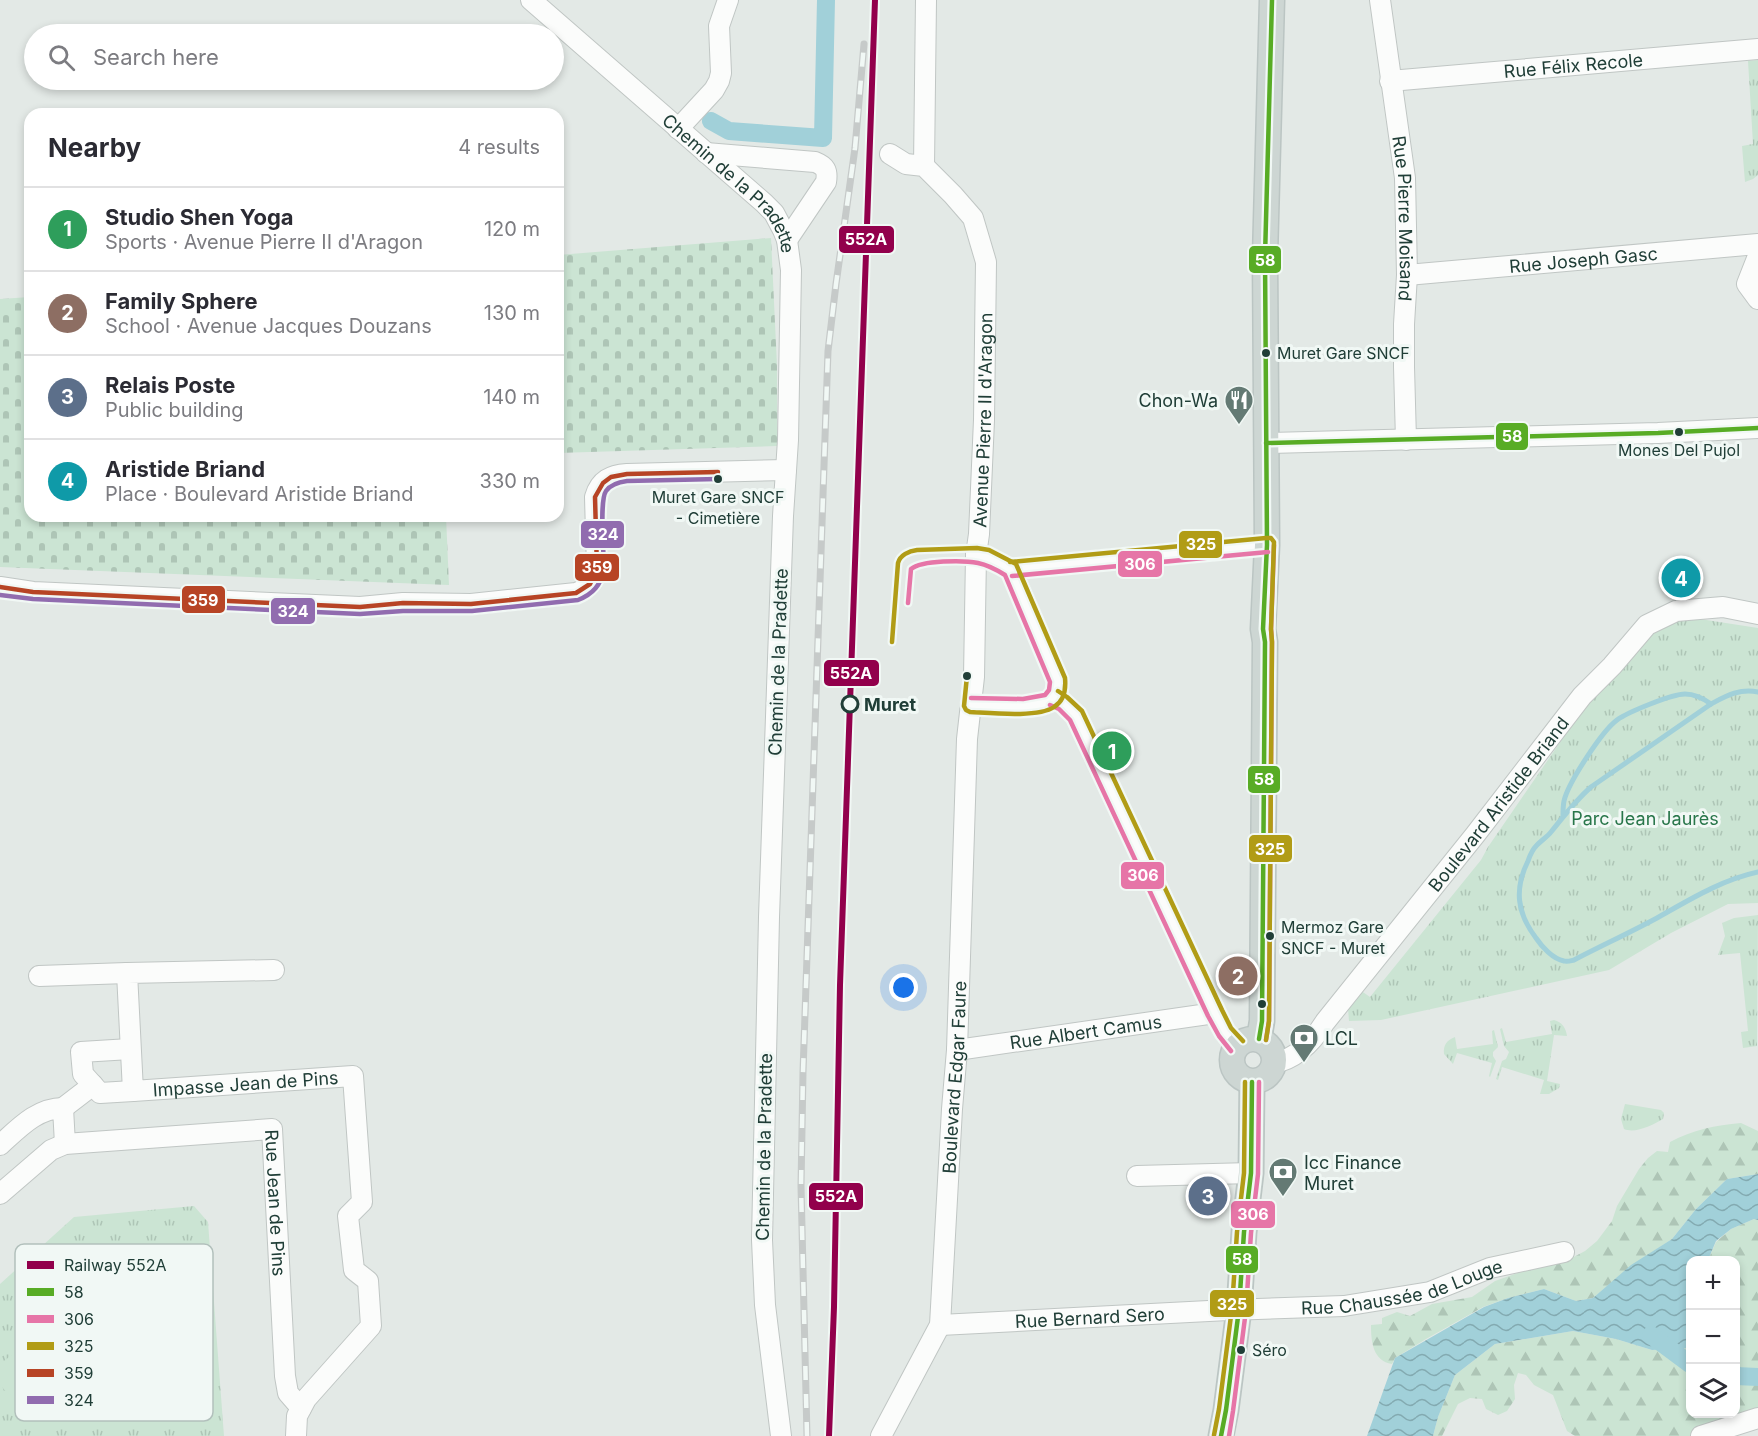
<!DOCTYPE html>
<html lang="en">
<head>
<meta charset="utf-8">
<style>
  body { margin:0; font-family:Inter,sans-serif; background:#f7f7f7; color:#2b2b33 }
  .controls { position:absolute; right:18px; bottom:18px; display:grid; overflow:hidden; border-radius:12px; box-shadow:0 3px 9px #0003 }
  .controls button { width:54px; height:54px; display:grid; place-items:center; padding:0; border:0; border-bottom:2px solid #e1e1e2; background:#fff; color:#2b2b33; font:30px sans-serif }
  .you { position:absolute; left:904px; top:988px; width:21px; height:21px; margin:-15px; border:4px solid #fff; border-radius:50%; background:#1a73e8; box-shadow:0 0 0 9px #1a73e833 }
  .badge { display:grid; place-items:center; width:39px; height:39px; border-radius:50%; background:#647a74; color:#fff; font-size:20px; font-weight:700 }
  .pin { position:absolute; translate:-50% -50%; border:3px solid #fff; box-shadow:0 2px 6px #0006 }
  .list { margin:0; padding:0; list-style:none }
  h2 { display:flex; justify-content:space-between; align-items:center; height:78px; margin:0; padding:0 24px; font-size:26px }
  h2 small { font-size:20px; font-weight:400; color:#7c7c81 }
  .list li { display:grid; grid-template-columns:39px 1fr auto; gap:18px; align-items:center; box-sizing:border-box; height:84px; padding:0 24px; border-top:2px solid #e1e1e2 }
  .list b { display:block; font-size:22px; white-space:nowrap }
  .list p { margin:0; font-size:20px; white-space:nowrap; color:#7c7c81 }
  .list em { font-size:20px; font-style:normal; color:#7c7c81 }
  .icon { flex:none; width:33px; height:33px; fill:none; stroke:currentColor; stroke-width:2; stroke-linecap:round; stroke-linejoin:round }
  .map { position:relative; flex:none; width:1758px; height:1436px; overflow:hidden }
  .search { position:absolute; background:#fff; box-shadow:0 3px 9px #0003; left:24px; top:24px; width:540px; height:66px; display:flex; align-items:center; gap:15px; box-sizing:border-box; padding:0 21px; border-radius:33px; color:#7c7c81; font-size:22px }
  .panel { position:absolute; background:#fff; box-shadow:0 3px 9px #0003; left:24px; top:108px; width:540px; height:414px; border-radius:18px }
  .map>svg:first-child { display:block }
  .grass { fill:url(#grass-tufts) }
  .forest { fill:url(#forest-firs) }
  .cemetery { fill:url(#cemetery-stones) }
  .garden { fill:#cbe4d3 }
  .water { fill:url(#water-waves) }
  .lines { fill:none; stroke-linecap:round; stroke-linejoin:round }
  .stream { stroke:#a1d0d9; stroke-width:5 }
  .canal { stroke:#a1d0d9; stroke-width:18 }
  .minor-casing { stroke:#c0c6c4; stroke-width:22 }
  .major-casing { stroke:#bbc5c3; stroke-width:27 }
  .minor { stroke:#fbfcfb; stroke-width:20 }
  .major { stroke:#cdd6d3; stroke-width:24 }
  .rail-casing { stroke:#c6cac9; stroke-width:7 }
  .rail { stroke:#f1f8f5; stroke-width:4.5; stroke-dasharray:14; stroke-linecap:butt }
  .bus-1-casing { stroke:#f1f8f5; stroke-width:9 }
  .bus-2-casing { stroke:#f1f8f5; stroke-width:9 }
  .bus-3-casing { stroke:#f1f8f5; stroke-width:9 }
  .bus-4-casing { stroke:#f1f8f5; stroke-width:9 }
  .bus-5-casing { stroke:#f1f8f5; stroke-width:9 }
  .bus-1 { stroke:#58ac25; stroke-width:4.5 }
  .bus-2 { stroke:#e675a7; stroke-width:4.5 }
  .bus-3 { stroke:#b19c16; stroke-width:4.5 }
  .bus-4 { stroke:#b74425; stroke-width:4.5 }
  .bus-5 { stroke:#916caf; stroke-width:4.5 }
  .rail-1-casing { stroke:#f1f8f5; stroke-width:10 }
  .rail-1 { stroke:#92004c; stroke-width:6 }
  .bus-dot { fill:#203e37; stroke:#f1f8f5; stroke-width:2 }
  .stop-dot { fill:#f1f8f5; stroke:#203e37; stroke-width:3 }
  .labels { text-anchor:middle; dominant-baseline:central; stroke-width:6; stroke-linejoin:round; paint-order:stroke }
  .bus-label { font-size:16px; fill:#203e37; stroke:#f1f8f5; text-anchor:start }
  .street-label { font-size:18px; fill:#203e37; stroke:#f1f8f5 }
  .poi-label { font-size:18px; fill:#203e37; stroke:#f1f8f5; text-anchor:start }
  .stop-label { font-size:18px; font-weight:bold; fill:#203e37; stroke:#f1f8f5; text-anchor:start }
  .park-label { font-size:18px; fill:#28764a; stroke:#f1f8f5 }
  .key { fill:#f1f8f5; stroke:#b2c0bc; stroke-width:1.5 }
  .key-label { font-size:16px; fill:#203e37 }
  .line-badge { stroke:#f1f8f5; stroke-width:2 }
  .badge-label { font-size:16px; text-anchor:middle; font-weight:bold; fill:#fff }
</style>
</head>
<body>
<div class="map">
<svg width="1758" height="1436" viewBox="0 0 1758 1436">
  <defs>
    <pattern id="grass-tufts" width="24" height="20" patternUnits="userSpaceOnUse" patternTransform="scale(1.5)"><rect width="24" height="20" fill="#cbe4d3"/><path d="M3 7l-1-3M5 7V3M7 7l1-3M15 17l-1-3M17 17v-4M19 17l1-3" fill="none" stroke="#aec5b6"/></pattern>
    <pattern id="forest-firs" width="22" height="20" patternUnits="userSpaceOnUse" patternTransform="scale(1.5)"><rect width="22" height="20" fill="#cbe4d3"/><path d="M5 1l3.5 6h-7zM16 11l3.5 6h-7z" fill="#aec5b6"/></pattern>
    <pattern id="cemetery-stones" width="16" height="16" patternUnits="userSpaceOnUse" patternTransform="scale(1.5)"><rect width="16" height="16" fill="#cbe4d3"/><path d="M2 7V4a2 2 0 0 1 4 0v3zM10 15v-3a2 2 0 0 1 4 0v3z" fill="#aec5b6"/></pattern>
    <pattern id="water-waves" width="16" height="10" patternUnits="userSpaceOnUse" patternTransform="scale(1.5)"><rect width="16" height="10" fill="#a1d0d9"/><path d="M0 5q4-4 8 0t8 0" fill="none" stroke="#83aab1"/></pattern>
  </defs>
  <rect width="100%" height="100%" fill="#e3e9e6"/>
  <g class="grass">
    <path d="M1758,60V175L1753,179L1745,182L1742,146L1753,144L1748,61Z"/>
    <path d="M1700,619L1758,628V903L1728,904L1671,933L1609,970L1381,1020L1349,1021L1348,1008L1360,990L1370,997L1481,860L1488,847L1585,706L1647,636L1679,620Z"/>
    <path d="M1758,915L1757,1046L1743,1048L1741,1032L1748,1031L1740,953L1718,955L1725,936L1722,923L1734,918Z"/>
    <path d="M1554,1020C1562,1022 1566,1028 1567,1036L1554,1035L1547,1081L1560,1084L1559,1088L1549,1094H1540L1544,1080L1502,1067L1498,1080L1496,1079L1502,1061L1506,1059L1509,1052L1504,1046L1500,1029L1502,1028L1506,1042L1552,1034L1550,1021Z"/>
    <path d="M1494,1030L1498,1047L1493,1052V1056L1496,1061L1490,1077L1489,1076L1492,1063L1457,1053L1453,1064L1444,1054C1443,1045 1447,1040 1455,1037L1457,1049L1493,1044L1492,1031Z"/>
    <path d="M1625,1104L1661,1110L1664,1113L1663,1119C1653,1125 1635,1134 1624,1129L1621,1119Z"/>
    <path d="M194,1206L208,1222L224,1436H0V1284L74,1217Z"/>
  </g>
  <g class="forest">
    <path d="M1741,1123L1758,1131V1174L1727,1179L1696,1209L1672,1239L1631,1266L1593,1298L1576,1301L1544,1289L1508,1298L1483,1307L1426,1339L1395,1358L1392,1364C1373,1361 1371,1342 1371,1325L1382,1324V1318L1397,1312L1410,1316L1432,1304L1472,1297L1495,1281L1532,1268L1568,1260L1585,1251L1597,1241L1612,1221L1617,1206L1639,1169L1648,1158L1657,1151L1668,1152L1670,1142C1693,1130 1715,1125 1741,1123Z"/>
    <path d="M1754,1219L1758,1220V1413L1693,1436H1575L1567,1431L1553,1395L1534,1385L1526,1375L1518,1373L1514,1385L1515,1399L1507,1411L1498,1415L1486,1409L1482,1399L1470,1398L1458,1404L1442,1436H1433L1438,1417L1455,1375L1495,1344L1573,1331L1616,1339L1652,1350L1688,1348L1690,1344V1414H1736V1260H1708L1716,1242L1731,1229Z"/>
  </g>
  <g class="cemetery">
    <path d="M771,238L777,366V446L558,453V255Z"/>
    <path d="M30,297V516H446L449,585L0,567V299Z"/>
  </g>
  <path class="garden" d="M30,1338H35L50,1355L51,1361L12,1395L8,1394L0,1385V1365Z"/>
  <path class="water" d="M1758,1174V1220L1754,1219L1731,1229L1716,1241L1708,1260H1690V1344L1689,1348L1652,1350L1616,1339L1573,1331L1495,1344L1455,1375L1438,1417L1433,1436H1367L1395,1358L1484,1307L1508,1298L1544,1289L1576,1301L1593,1298L1631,1265L1672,1239L1696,1209L1727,1179Z"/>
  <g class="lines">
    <g class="stream">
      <path d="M1758,692C1740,688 1726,696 1711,704L1591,787C1575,801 1564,816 1551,832C1547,837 1542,840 1537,845C1533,849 1530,855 1528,861C1514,889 1517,913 1536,938C1542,947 1553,959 1564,961C1567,962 1570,961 1574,960C1601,946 1629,933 1657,918C1689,900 1721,880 1758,872"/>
      <path d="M1563,815C1563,810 1563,806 1564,801C1568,783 1602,731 1617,720C1628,712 1672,694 1685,694C1695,694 1703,698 1711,704"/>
    </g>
    <g class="canal">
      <path d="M711,121L729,131L823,138L826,0"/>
      <path d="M1651,1335L1690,1364"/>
      <path d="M1736,1376L1758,1377"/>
    </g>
    <g class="minor-casing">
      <g id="minor">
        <path id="s1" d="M531,0L764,203L774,213L783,230L787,240L791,270L788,440L783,516L769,917L762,1240L765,1305L781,1436"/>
        <path id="s2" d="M1380,0L1405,178L1407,275L1404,324V367L1406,440"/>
        <path id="s3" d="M1390,81L1758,49"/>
        <path d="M678,129L714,90L719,81L721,73L719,26L728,0"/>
        <path d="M706,153L815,162C825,166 828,170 826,182L787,240"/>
        <path d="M924,166L926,0"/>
        <path d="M1758,256L1747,284L1758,299"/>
        <path id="s4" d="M1407,275L1758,244"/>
        <path d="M1266,443L1658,433L1758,428"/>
        <path d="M1011,569L1267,545"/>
        <path d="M0,587L33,592L360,607L403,603L471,604L576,593C589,588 594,583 597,569L595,497C600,480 611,475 627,474L786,470"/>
        <path d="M1054,698L1063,703L1076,715L1215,1013L1225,1032L1237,1046"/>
        <path d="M971,705C988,705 1037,709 1049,702C1057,697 1058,690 1058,681L1011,569L986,557L976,555"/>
        <path id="s5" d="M274,970L127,973L133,1091L353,1076L362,1202L348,1216L354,1270L368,1281L371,1326L306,1399L297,1416L296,1436"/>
        <path d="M39,976L127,973"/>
        <path d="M130,1049L81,1052L83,1074L100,1093L133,1091"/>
        <path id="s6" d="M957,1050L1215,1013"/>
        <path id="s7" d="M1274,1063C1297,1059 1313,1041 1325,1022L1475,835L1582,696L1612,666L1647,625L1676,611L1723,607L1758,614"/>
        <path d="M63,1108L93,1085"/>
        <path d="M0,1145C19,1128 37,1108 63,1108L65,1144"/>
        <path d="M1137,1176L1251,1173"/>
        <path id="s8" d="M0,1194L51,1150L65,1144L272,1129L285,1376L288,1393L301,1408"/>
        <path id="s9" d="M940,1325L1228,1310L1344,1306L1430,1292L1490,1268L1564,1252"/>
        <path id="s10" d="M881,1436L940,1325L952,1109L957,1050L967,739L974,677L976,555L979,534L984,420L986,262L973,218L953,195L924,166L906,164L890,154"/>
        <path d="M1701,1436L1758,1418"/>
      </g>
    </g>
    <g class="major-casing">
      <g id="major">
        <circle cx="1253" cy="1060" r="21"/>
        <path d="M1259,1039L1262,1021L1265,642L1263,629L1267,545L1265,257L1272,0"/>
        <path d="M1221,1436L1226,1410L1239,1309L1244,1232L1251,1173L1252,1082"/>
      </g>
    </g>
    <use href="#minor" class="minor"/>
    <use href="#major" class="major"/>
    <g class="rail-casing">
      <path id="rail" d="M807,1436L801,1186L803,1072L828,351L836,284L855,148L864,44"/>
    </g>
    <use href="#rail" class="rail"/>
    <g class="bus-1-casing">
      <g id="bus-1">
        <path d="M1266,443L1658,433L1758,428"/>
        <path d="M1259,1039L1262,1021L1265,642L1263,629L1267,545L1265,257L1272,0"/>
        <path d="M1221,1436L1226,1410L1239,1309L1244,1232L1251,1173L1252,1082"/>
      </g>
    </g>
    <g class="bus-2-casing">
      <g id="bus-2">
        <path d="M1012,576L1268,552"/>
        <path d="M908,603L911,569C922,560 964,560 978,563C988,565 997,570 1005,575L1050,682L1049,690L1045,695L1023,699L971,698"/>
        <path d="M1050,705L1059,709L1070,720L1208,1016L1219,1036L1231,1051"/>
        <path d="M1266,1040L1269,1021L1272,642L1271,629L1274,545"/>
        <path d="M1229,1436L1233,1411L1246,1310L1251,1233L1258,1174L1259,1082"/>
      </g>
    </g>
    <g class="bus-3-casing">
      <g id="bus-3">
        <path d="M1010,562L1266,538H1271L1274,542L1271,629L1272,642L1269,1021L1266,1040"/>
        <path d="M892,642L898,563C900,555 909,551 917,550L977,548L989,550L1016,564L1065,678C1066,689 1064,701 1054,707C1038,718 990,713 970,712L966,710L964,706L967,676"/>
        <path d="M1058,691L1067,697L1082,711L1222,1010L1231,1028L1243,1041"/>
        <path d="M1214,1435L1219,1409L1232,1308L1237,1232L1244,1173L1245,1082"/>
      </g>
    </g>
    <g class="bus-4-casing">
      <path id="bus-4" d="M0,587L33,592L360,607L403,603L471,604L576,593L590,584L597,569L595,497L603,483L611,477L627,474L718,472"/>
    </g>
    <g class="bus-5-casing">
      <path id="bus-5" d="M0,595L33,599L360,614L403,611H472L578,600C593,594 601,585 604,569C604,554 599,501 606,491C611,484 619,482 627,481L718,479"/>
    </g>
    <use href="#bus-1" class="bus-1"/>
    <use href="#bus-2" class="bus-2"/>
    <use href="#bus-3" class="bus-3"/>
    <use href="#bus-4" class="bus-4"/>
    <use href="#bus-5" class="bus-5"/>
    <g class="rail-1-casing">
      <path id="rail-1" d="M829,1436L834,1307L840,985L875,0"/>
    </g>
    <use href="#rail-1" class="rail-1"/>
  </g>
  <defs>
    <g id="restaurant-pin" transform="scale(1.5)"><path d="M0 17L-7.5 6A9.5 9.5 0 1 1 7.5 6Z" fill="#647a74" stroke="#f1f8f5"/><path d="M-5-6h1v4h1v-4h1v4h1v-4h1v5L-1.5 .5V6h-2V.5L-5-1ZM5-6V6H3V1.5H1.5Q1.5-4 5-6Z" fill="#fff"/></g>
    <g id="bank-pin" transform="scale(1.5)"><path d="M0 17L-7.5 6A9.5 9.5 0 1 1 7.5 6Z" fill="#647a74" stroke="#f1f8f5"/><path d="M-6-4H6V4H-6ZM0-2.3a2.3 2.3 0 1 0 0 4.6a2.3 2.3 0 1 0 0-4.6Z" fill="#fff"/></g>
  </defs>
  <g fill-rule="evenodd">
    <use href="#restaurant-pin" x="1239" y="400"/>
    <use href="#bank-pin" x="1304" y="1038"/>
    <use href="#bank-pin" x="1283" y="1172"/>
  </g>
  <g class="bus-dot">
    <circle cx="1266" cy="353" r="5"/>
    <circle cx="1679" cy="432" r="5"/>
    <circle cx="718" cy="479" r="5"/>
    <circle cx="967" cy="676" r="5"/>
    <circle cx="1270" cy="936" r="5"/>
    <circle cx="1262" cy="1004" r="5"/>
    <circle cx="1241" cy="1350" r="5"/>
  </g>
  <circle class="stop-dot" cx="850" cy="704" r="8"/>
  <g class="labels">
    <g class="bus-label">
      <text x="1277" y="353">Muret Gare SNCF</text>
      <text x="1679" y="450" text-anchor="middle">Mones Del Pujol</text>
      <text x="718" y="497" text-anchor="middle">Muret Gare SNCF<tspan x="718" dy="21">- Cimetière</tspan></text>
      <text x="1281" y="927">Mermoz Gare<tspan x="1281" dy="21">SNCF - Muret</tspan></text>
      <text x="1252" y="1350">Séro</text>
    </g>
    <g class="street-label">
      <text stroke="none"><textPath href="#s3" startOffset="184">Rue Félix Recole</textPath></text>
      <text stroke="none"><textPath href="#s1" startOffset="272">Chemin de la Pradette</textPath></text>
      <text stroke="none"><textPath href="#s2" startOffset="220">Rue Pierre Moisand</textPath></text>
      <text stroke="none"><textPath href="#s4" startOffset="177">Rue Joseph Gasc</textPath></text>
      <text stroke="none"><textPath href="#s10" startOffset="1032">Avenue Pierre II d'Aragon</textPath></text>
      <text transform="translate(778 662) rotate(-88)">Chemin de la Pradette</text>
      <text stroke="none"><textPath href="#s7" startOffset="346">Boulevard Aristide Briand</textPath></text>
      <text stroke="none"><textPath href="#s6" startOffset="130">Rue Albert Camus</textPath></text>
      <text stroke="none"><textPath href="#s10" startOffset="374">Boulevard Edgar Faure</textPath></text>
      <text stroke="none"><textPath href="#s5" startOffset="378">Impasse Jean de Pins</textPath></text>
      <text transform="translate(764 1147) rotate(-89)">Chemin de la Pradette</text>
      <text stroke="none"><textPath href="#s8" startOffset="364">Rue Jean de Pins</textPath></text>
      <text stroke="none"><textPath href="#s9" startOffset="465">Rue Chaussée de Louge</textPath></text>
      <text stroke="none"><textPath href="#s9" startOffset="150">Rue Bernard Sero</textPath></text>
    </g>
    <g class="poi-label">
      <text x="1218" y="400" text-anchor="end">Chon-Wa</text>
      <text x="1325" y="1038">LCL</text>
      <text x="1304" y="1162">Icc Finance<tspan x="1304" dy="21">Muret</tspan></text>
    </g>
    <g class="stop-label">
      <text x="864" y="704">Muret</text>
    </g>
    <g class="park-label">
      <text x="1645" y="818">Parc Jean Jaurès</text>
    </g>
  </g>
  <rect x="15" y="1244" width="198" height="177" rx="9" class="key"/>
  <rect x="27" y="1261" width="27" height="8" fill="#92004c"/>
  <rect x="27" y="1288" width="27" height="8" fill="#58ac25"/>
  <rect x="27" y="1315" width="27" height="8" fill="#e675a7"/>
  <rect x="27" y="1342" width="27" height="8" fill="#b19c16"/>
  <rect x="27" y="1369" width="27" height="8" fill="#b74425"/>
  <rect x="27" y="1396" width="27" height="8" fill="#916caf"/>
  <g class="key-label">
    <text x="64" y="1271">Railway 552A</text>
    <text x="64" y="1298">58</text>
    <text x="64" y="1325">306</text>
    <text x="64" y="1352">325</text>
    <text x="64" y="1379">359</text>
    <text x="64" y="1406">324</text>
  </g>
  <g class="line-badge">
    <rect x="838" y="225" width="57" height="29" rx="6" fill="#92004c"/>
    <rect x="1248" y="245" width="34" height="29" rx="6" fill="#58ac25"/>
    <rect x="1495" y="422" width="34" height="29" rx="6" fill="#58ac25"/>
    <rect x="580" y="520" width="45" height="29" rx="6" fill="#916caf"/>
    <rect x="1178" y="530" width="45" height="29" rx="6" fill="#b19c16"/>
    <rect x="1117" y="550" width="46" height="28" rx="6" fill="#e675a7"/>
    <rect x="574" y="553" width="46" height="29" rx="6" fill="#b74425"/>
    <rect x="181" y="585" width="45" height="29" rx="6" fill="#b74425"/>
    <rect x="270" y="597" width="46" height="28" rx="6" fill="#916caf"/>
    <rect x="823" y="659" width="57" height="28" rx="6" fill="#92004c"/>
    <rect x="1247" y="765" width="34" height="29" rx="6" fill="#58ac25"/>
    <rect x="1248" y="834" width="45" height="29" rx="6" fill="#b19c16"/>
    <rect x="1120" y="861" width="45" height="29" rx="6" fill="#e675a7"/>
    <rect x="808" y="1182" width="56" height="29" rx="6" fill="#92004c"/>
    <rect x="1230" y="1200" width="46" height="29" rx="6" fill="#e675a7"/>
    <rect x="1225" y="1245" width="34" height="29" rx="6" fill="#58ac25"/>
    <rect x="1209" y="1289" width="46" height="29" rx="6" fill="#b19c16"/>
  </g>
  <g class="badge-label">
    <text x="866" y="245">552A</text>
    <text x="1265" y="266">58</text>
    <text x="1512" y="442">58</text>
    <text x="603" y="540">324</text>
    <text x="1201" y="550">325</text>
    <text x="1140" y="570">306</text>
    <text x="597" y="573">359</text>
    <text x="203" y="606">359</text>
    <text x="293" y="617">324</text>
    <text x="851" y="679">552A</text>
    <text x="1264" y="785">58</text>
    <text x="1270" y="855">325</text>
    <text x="1143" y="881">306</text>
    <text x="836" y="1202">552A</text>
    <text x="1253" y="1220">306</text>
    <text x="1242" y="1265">58</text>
    <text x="1232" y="1310">325</text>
  </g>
</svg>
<div class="controls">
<button>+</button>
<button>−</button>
<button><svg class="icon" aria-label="layers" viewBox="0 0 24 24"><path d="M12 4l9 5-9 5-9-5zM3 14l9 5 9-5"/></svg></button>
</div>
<div class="you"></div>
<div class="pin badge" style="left:1112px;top:751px;background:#2e9e5b">1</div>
<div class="pin badge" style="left:1238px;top:976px;background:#8d6e63">2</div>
<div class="pin badge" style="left:1208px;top:1196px;background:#5c6f8a">3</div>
<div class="pin badge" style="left:1681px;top:578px;background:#0f9aa8">4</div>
<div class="search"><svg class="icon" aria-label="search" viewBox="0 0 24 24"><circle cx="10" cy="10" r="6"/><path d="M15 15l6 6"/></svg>Search here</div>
<section class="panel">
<h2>Nearby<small>4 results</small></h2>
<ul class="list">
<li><span class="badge" style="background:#2e9e5b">1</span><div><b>Studio Shen Yoga</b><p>Sports · Avenue Pierre II d'Aragon</p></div><em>120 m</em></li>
<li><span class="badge" style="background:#8d6e63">2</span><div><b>Family Sphere</b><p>School · Avenue Jacques Douzans</p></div><em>130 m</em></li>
<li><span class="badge" style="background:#5c6f8a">3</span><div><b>Relais Poste</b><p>Public building</p></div><em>140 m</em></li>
<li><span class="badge" style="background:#0f9aa8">4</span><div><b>Aristide Briand</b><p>Place · Boulevard Aristide Briand</p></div><em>330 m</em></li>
</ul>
</section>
</div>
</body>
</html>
